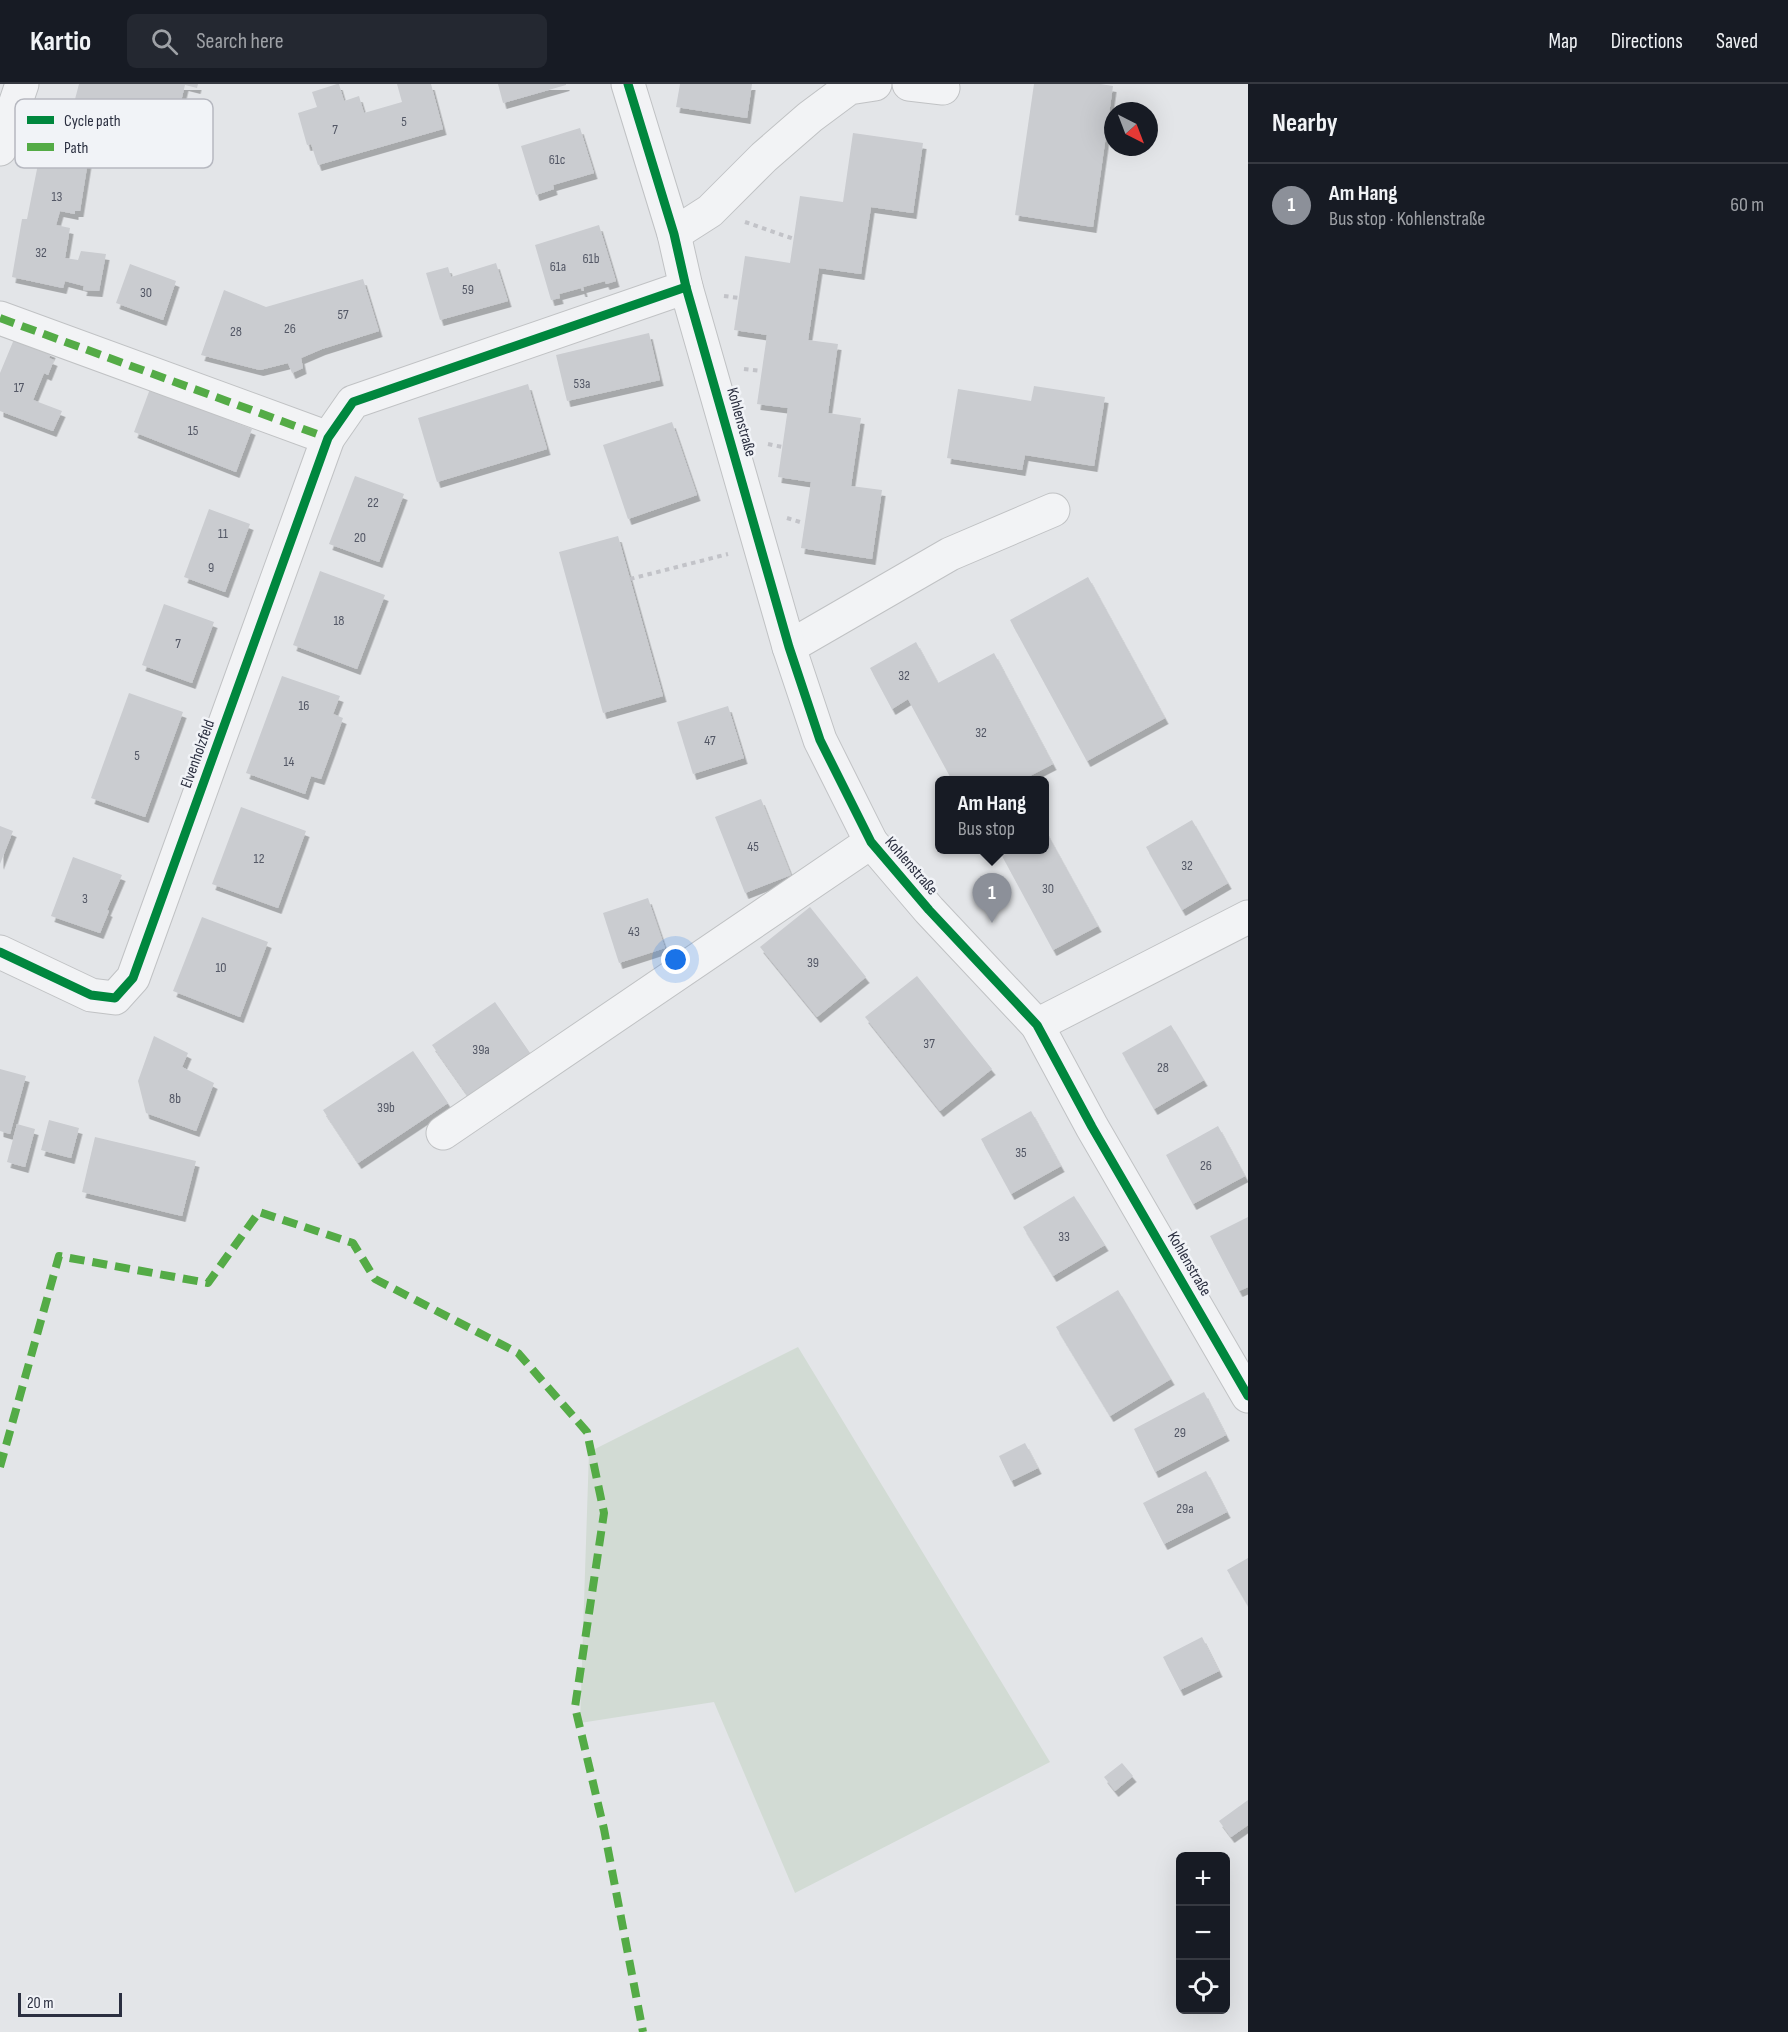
<!DOCTYPE html>
<html lang="en">
<head>
<meta charset="utf-8">
<style>
  body { margin:0; font-family:"Sofia Sans Condensed",sans-serif; background:#242831; color:#f1f3f6 }
  .controls { position:absolute; right:18px; bottom:18px; display:grid; overflow:hidden; border-radius:9px; box-shadow:0 6px 24px #0002 }
  .controls button { width:54px; height:54px; display:grid; place-items:center; padding:0; border:0; border-bottom:2px solid #363941; background:#171b24; color:#f1f3f6; font:30px sans-serif }
  .compass { position:absolute; left:1104px; top:18px; width:54px; height:54px; border-radius:50%; background:#171b24; box-shadow:0 6px 24px #0002; rotate:138deg }
  .scale { position:absolute; left:18px; bottom:15px; width:104px; box-sizing:border-box; padding-left:6px; border:3px solid #2b2f40; border-top:0; font-size:16px; line-height:21px; white-space:nowrap; color:#2b2f40; -webkit-text-stroke:4px #f1f3f7; paint-order:stroke }
  .you { position:absolute; left:676px; top:876px; width:21px; height:21px; margin:-15px; border:4px solid #fff; border-radius:50%; background:#1a73e8; box-shadow:0 0 0 9px #1a73e833 }
  .badge { display:grid; place-items:center; width:39px; height:39px; border-radius:50%; background:#8c9099; color:#fff; font-size:20px; font-weight:700 }
  .pin { position:absolute; translate:-50% -50px; filter:drop-shadow(0 2px 3px #0008) }
  .pin::after { content:''; position:absolute; top:32px; width:21px; height:18px; background:inherit; clip-path:polygon(0 0,100% 0,50% 100%) }
  .popup { position:absolute; left:935px; top:692px; width:114px; height:78px; box-sizing:border-box; display:grid; place-content:center; border-radius:9px; background:#171b24; filter:drop-shadow(0 2px 4px #0005); font-size:20px; white-space:nowrap; color:#9ea1a6 }
  .popup b { font-size:22px; color:#f1f3f6 }
  .popup::after { content:''; position:absolute; left:50%; top:100%; margin-left:-12px; border:12px solid transparent; border-top-color:#171b24 }
  .list { margin:0; padding:0; list-style:none }
  h2 { display:flex; justify-content:space-between; align-items:center; height:78px; margin:0; padding:0 24px; font-size:26px }
  h2 small { font-size:20px; font-weight:400; color:#9ea1a6 }
  .list li { display:grid; grid-template-columns:39px 1fr auto; gap:18px; align-items:center; box-sizing:border-box; height:84px; padding:0 24px; border-top:2px solid #363941 }
  .list b { display:block; font-size:22px; white-space:nowrap }
  .list p { margin:0; font-size:20px; white-space:nowrap; color:#9ea1a6 }
  .list em { font-size:20px; font-style:normal; color:#9ea1a6 }
  .icon { flex:none; width:33px; height:33px; fill:none; stroke:currentColor; stroke-width:2; stroke-linecap:round; stroke-linejoin:round }
  .map { position:relative; flex:none; width:1248px; height:1948px; overflow:hidden }
  header { display:flex; align-items:center; gap:36px; box-sizing:border-box; height:84px; padding:0 30px; background:#171b24; border-bottom:2px solid #363941 }
  header strong { font-size:28px }
  nav { display:flex; gap:33px; margin-inline-start:auto; font-size:21px }
  .search { width:420px; height:54px; background:#242831; display:flex; align-items:center; gap:15px; box-sizing:border-box; padding:0 21px; border-radius:9px; color:#9ea1a6; font-size:22px }
  main { display:flex }
  aside { flex:1; background:#171b24 }
  .map>svg:first-child { display:block }
  .green { fill:#d2dbd4 }
  .building { fill:#caccd0; filter:url(#shadow) }
  .lines { fill:none; stroke-linecap:round; stroke-linejoin:round }
  .minor-casing { stroke:#c0c2c4; stroke-width:35 }
  .tertiary-casing { stroke:#c0c2c4; stroke-width:35 }
  .path { stroke:#c2c3c8; stroke-width:4; stroke-dasharray:4.5 4.5; stroke-linecap:butt }
  .minor { stroke:#f2f3f5; stroke-width:33 }
  .tertiary { stroke:#f2f3f5; stroke-width:33 }
  .quiet { stroke:#54ab46; stroke-width:8; stroke-dasharray:15 8; stroke-linecap:butt }
  .cycleway-casing { stroke:#f1f3f7; stroke-width:13 }
  .cycleway { stroke:#00873e; stroke-width:9 }
  .labels { text-anchor:middle; dominant-baseline:central; stroke-width:5; stroke-linejoin:round; paint-order:stroke }
  .number-label { font-size:14px; fill:#545866 }
  .street-label { font-size:16px; fill:#2b2f40; stroke:#f1f3f7 }
  .key { fill:#f1f3f7; stroke:#b6b8c0; stroke-width:1.5 }
  .key-label { font-size:16px; fill:#2b2f40 }
</style>
</head>
<body>
<header>
<strong>Kartio</strong>
<div class="search"><svg class="icon" aria-label="search" viewBox="0 0 24 24"><circle cx="10" cy="10" r="6"/><path d="M15 15l6 6"/></svg>Search here</div>
<nav><a>Map</a><a>Directions</a><a>Saved</a></nav>
</header>
<main>
<div class="map">
<svg width="1248" height="1948" viewBox="0 0 1248 1948">
  <defs>
    <filter id="shadow"><feDropShadow dx="3.5" dy="6" stdDeviation="0" flood-color="#0004"/></filter>
  </defs>
  <rect width="100%" height="100%" fill="#e3e5e8"/>
  <path class="green" d="M798,1263L1050,1678L795,1809L714,1618L580,1639L589,1368Z"/>
  <g class="building">
    <path d="M79,0H198L197,4L185,1L174,46L161,43L158,55L138,51L136,57L96,48L95,54L66,47L72,21L68,18L74,19Z"/>
    <path d="M337,0H339L344,17L359,12L364,29L402,18L397,0H431L443,45L318,81L311,60L307,61L298,29L317,23L312,8Z"/>
    <path d="M498,0H566V1L503,19Z"/>
    <path d="M680,0H752L747,34L676,23Z"/>
    <path d="M1034,0H1100L1113,2L1093,143L1015,131Z"/>
    <path d="M580,44L594,89L553,101L554,105L536,111L521,62Z"/>
    <path d="M853,49L923,59L913,129L871,123L861,190L819,184L808,256L838,260L828,329L861,334L851,402L882,406L872,475L801,464L811,398L778,393L788,324L757,320L767,251L734,246L745,172L790,179L800,112L843,118Z"/>
    <path d="M41,65L88,77L80,127H75V130L60,127L56,141L70,144L65,174L78,176L81,167L106,170L99,207L83,206L84,202L65,197L63,204L12,193L22,135H27Z"/>
    <path d="M599,141L616,197L606,200L605,197L583,203L584,207H582L581,204L559,210L560,214L551,216L535,161Z"/>
    <path d="M496,179L508,217L440,236L426,189L448,183L451,193Z"/>
    <path d="M130,180L176,197L163,236L116,219Z"/>
    <path d="M363,195L379,247L322,265L301,274L303,284L292,289L288,279L260,286L201,271L224,206L266,223Z"/>
    <path d="M649,249L660,296L567,317L556,271Z"/>
    <path d="M15,253L52,268L49,274L54,276L48,291L44,289L33,316L62,327L53,347L0,327V289Z"/>
    <path d="M528,300L547,365L437,398L418,334Z"/>
    <path d="M1034,302L1105,313L1094,382L1025,371L1022,386L947,374L958,305L1031,317Z"/>
    <path d="M150,305L252,345L236,388L134,348Z"/>
    <path d="M672,338L697,411L628,435L603,361Z"/>
    <path d="M355,392L404,410L379,478L329,460Z"/>
    <path d="M209,425L250,440L225,508L184,493Z"/>
    <path d="M618,452L663,612L603,629L559,468Z"/>
    <path d="M320,487L385,511L357,585L293,561Z"/>
    <path d="M1088,493L1165,634L1087,677L1010,536Z"/>
    <path d="M164,520L214,538L192,599L142,581Z"/>
    <path d="M916,558L938,599L994,569L1053,680L1022,696H952L908,615L892,625L870,584Z"/>
    <path d="M282,592L340,612L333,630L343,634L332,665L321,695L311,692L305,710L246,689Z"/>
    <path d="M129,609L183,628L145,733L91,714Z"/>
    <path d="M728,622L744,674L693,690L677,638Z"/>
    <path d="M761,715L791,791L745,809L715,733Z"/>
    <path d="M241,723L306,747L278,824L212,800Z"/>
    <path d="M1192,736L1228,799L1182,826L1146,763Z"/>
    <path d="M0,742L13,747L0,780Z"/>
    <path d="M1044,744L1098,842L1053,866L999,766H1044Z"/>
    <path d="M73,773L122,791L107,826L109,827L100,849L51,832Z"/>
    <path d="M648,814L665,864L619,879L603,829Z"/>
    <path d="M810,823L866,893L817,933L760,863Z"/>
    <path d="M202,833L268,858L240,933L173,907Z"/>
    <path d="M917,892L992,985L940,1027L865,933Z"/>
    <path d="M495,918L530,969L468,1012L432,961Z"/>
    <path d="M1171,941L1204,996L1154,1025L1122,969Z"/>
    <path d="M154,952L188,969L182,983L214,999L196,1047L146,1029L138,997Z"/>
    <path d="M413,967L448,1019L358,1079L323,1026Z"/>
    <path d="M0,985L26,992L10,1050L0,1047Z"/>
    <path d="M1031,1027L1061,1082L1011,1110L981,1055Z"/>
    <path d="M49,1036L79,1044L71,1074L41,1066Z"/>
    <path d="M17,1040L35,1045L25,1083L7,1078Z"/>
    <path d="M1218,1042L1245,1092L1193,1120L1166,1071Z"/>
    <path d="M95,1053L196,1077L182,1132L82,1108Z"/>
    <path d="M1074,1112L1105,1161L1053,1192L1023,1143Z"/>
    <path d="M1248,1133V1203L1239,1207L1210,1152Z"/>
    <path d="M1118,1206L1171,1295L1110,1332L1056,1243Z"/>
    <path d="M1204,1308L1226,1351L1155,1388L1134,1345Z"/>
    <path d="M1025,1359L1038,1384L1011,1397L999,1372Z"/>
    <path d="M1206,1387L1227,1428L1164,1460L1143,1419Z"/>
    <path d="M1248,1474V1522L1227,1486Z"/>
    <path d="M1202,1553L1219,1587L1180,1606L1163,1573Z"/>
    <path d="M1122,1679L1133,1692L1115,1707L1104,1693Z"/>
    <path d="M1248,1716V1741L1231,1753L1219,1737Z"/>
  </g>
  <g class="lines">
    <g class="minor-casing">
      <g id="minor">
        <path d="M909,0L943,4"/>
        <path d="M0,65L22,0"/>
        <path d="M674,150L710,127L764,73L810,33L849,4L875,0"/>
        <path d="M0,234L328,354"/>
        <path d="M789,563L950,470L1053,426"/>
        <path d="M0,868L91,911L115,914L133,894L328,354L353,318L686,203"/>
        <path d="M1037,941L1248,833"/>
        <path d="M443,1049L871,758"/>
      </g>
    </g>
    <g class="tertiary-casing">
      <path id="tertiary" d="M628,0L674,150L686,203L789,563L820,656L871,758L929,826L1037,941L1092,1043L1248,1312"/>
    </g>
    <g class="path">
      <path d="M745,138L794,155"/>
      <path d="M724,212L739,214"/>
      <path d="M744,285L761,287"/>
      <path d="M768,360L782,363"/>
      <path d="M787,434L803,439"/>
      <path d="M630,495L728,470"/>
    </g>
    <use href="#minor" class="minor"/>
    <use href="#tertiary" class="tertiary"/>
    <g class="quiet">
      <path d="M0,234L328,354"/>
      <path d="M0,1383L59,1172L208,1199L259,1128L353,1159L375,1195L518,1269L587,1348L604,1429L575,1623L604,1745L643,1948"/>
    </g>
    <g class="cycleway-casing">
      <g id="cycleway">
        <path d="M628,0L674,150L686,203L789,563L820,656L871,758L929,826L1037,941L1092,1043L1248,1312"/>
        <path d="M0,868L91,911L115,914L133,894L328,354L353,318L686,203"/>
      </g>
    </g>
    <use href="#cycleway" class="cycleway"/>
  </g>
  <g class="labels">
    <g class="number-label">
      <text x="404" y="37">5</text>
      <text x="335" y="45">7</text>
      <text x="557" y="75">61c</text>
      <text x="57" y="112">13</text>
      <text x="41" y="168">32</text>
      <text x="591" y="174">61b</text>
      <text x="558" y="182">61a</text>
      <text x="468" y="205">59</text>
      <text x="146" y="208">30</text>
      <text x="343" y="230">57</text>
      <text x="290" y="244">26</text>
      <text x="236" y="247">28</text>
      <text x="582" y="299">53a</text>
      <text x="19" y="303">17</text>
      <text x="193" y="346">15</text>
      <text x="373" y="418">22</text>
      <text x="223" y="449">11</text>
      <text x="360" y="453">20</text>
      <text x="211" y="483">9</text>
      <text x="339" y="536">18</text>
      <text x="178" y="559">7</text>
      <text x="904" y="591">32</text>
      <text x="304" y="621">16</text>
      <text x="981" y="648">32</text>
      <text x="710" y="656">47</text>
      <text x="137" y="671">5</text>
      <text x="289" y="677">14</text>
      <text x="753" y="762">45</text>
      <text x="259" y="774">12</text>
      <text x="1187" y="781">32</text>
      <text x="1048" y="804">30</text>
      <text x="85" y="814">3</text>
      <text x="634" y="847">43</text>
      <text x="813" y="878">39</text>
      <text x="221" y="883">10</text>
      <text x="929" y="959">37</text>
      <text x="481" y="965">39a</text>
      <text x="1163" y="983">28</text>
      <text x="175" y="1014">8b</text>
      <text x="386" y="1023">39b</text>
      <text x="1021" y="1068">35</text>
      <text x="1206" y="1081">26</text>
      <text x="1064" y="1152">33</text>
      <text x="1180" y="1348">29</text>
      <text x="1185" y="1424">29a</text>
    </g>
    <g class="street-label">
      <text transform="translate(741 338) rotate(74)">Kohlenstraße</text>
      <text transform="translate(198 670) rotate(-70)">Elvenholzfeld</text>
      <text transform="translate(911 782) rotate(49)">Kohlenstraße</text>
      <text transform="translate(1189 1180) rotate(60)">Kohlenstraße</text>
    </g>
  </g>
  <rect x="15" y="15" width="198" height="69" rx="9" class="key"/>
  <rect x="27" y="32" width="27" height="8" fill="#00873e"/>
  <rect x="27" y="59" width="27" height="8" fill="#54ab46"/>
  <g class="key-label">
    <text x="64" y="42">Cycle path</text>
    <text x="64" y="69">Path</text>
  </g>
</svg>
<div class="controls">
<button>+</button>
<button>−</button>
<button><svg class="icon" aria-label="locate" viewBox="0 0 24 24"><circle cx="12" cy="12" r="6"/><path d="M12 2v4M12 18v4M2 12h4M18 12h4"/></svg></button>
</div>
<svg class="compass" viewBox="-18 -18 36 36"><path d="M0-13l5 13h-10z" fill="#e53935"/><path d="M0 13l5-13h-10z" fill="#9ea1a6"/></svg>
<div class="scale">20 m</div>
<div class="you"></div>
<div class="pin badge" style="left:992px;top:839px">1</div>
<div class="popup"><b>Am Hang</b>Bus stop</div>
</div>
<aside>
<h2>Nearby<small></small></h2>
<ul class="list">
<li><span class="badge">1</span><div><b>Am Hang</b><p>Bus stop · Kohlenstraße</p></div><em>60 m</em></li>
</ul>
</aside>
</main>
</body>
</html>
